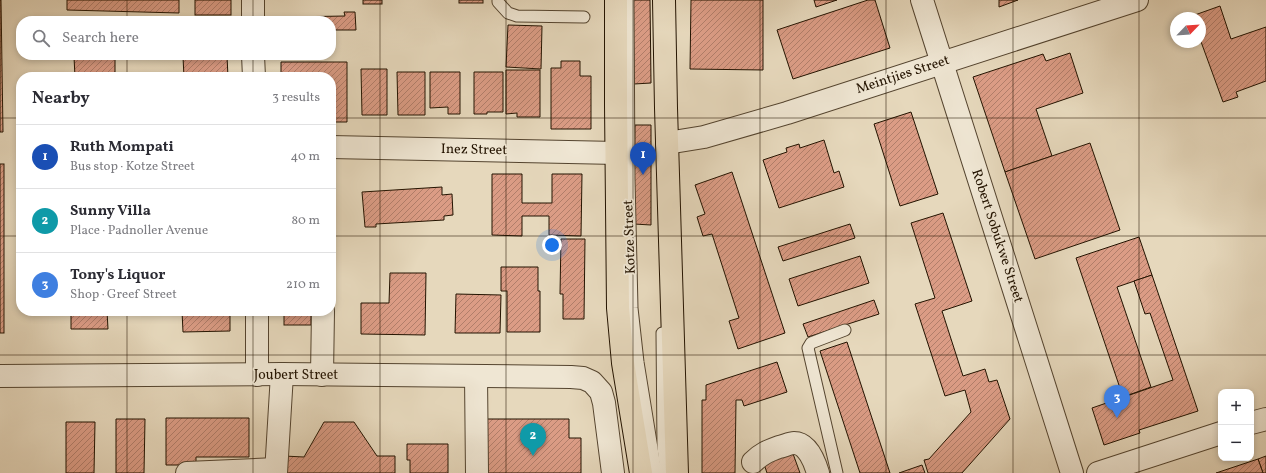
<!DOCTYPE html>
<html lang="en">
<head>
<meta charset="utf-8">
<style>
  body { margin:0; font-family:Vollkorn,serif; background:#f7f7f7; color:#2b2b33 }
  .controls { position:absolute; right:12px; bottom:12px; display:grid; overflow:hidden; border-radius:8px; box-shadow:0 2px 6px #0003 }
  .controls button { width:36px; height:36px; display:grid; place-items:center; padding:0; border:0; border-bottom:1px solid #e1e1e2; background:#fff; color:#2b2b33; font:20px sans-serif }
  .compass { position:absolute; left:1170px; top:12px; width:36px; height:36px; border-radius:50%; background:#fff; box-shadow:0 2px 6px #0003; rotate:65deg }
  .you { position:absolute; left:552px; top:245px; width:14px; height:14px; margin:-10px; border:3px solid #fff; border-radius:50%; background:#1a73e8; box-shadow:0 0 0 6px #1a73e833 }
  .badge { display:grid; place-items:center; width:26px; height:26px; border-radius:50%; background:#db2777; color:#fff; font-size:13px; font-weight:700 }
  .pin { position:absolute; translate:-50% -33px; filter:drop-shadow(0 1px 2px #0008) }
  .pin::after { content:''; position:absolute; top:21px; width:14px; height:12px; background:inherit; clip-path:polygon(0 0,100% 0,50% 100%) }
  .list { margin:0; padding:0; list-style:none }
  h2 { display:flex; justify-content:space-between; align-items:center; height:52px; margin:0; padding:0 16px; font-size:17px }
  h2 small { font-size:13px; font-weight:400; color:#7c7c81 }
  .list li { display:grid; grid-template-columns:26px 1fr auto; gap:12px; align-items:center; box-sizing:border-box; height:64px; padding:0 16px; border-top:1px solid #e1e1e2 }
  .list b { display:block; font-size:15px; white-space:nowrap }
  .list p { margin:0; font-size:13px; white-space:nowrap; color:#7c7c81 }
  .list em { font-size:13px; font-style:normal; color:#7c7c81 }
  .icon { flex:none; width:22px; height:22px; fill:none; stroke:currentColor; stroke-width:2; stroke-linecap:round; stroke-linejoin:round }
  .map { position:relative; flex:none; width:1266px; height:473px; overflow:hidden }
  .search { position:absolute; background:#fff; box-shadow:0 2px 6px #0003; left:16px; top:16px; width:320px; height:44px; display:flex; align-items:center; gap:10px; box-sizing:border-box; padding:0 14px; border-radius:16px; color:#7c7c81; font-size:15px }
  .panel { position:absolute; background:#fff; box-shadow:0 2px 6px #0003; left:16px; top:72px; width:320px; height:244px; border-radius:16px }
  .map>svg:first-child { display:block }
  .building { fill:url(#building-hatch); stroke:#231300 }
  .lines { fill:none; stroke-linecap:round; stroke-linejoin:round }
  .lane-casing { stroke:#54442f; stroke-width:13 }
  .street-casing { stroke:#54442f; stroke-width:24 }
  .primary-casing { stroke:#231300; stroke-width:24 }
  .lane { stroke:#efe6d3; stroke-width:11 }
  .street { stroke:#efe6d3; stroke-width:22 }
  .primary { stroke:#e6d8bc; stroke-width:22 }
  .grid { fill:none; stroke:#231300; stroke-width:1; stroke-opacity:0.55 }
  .labels { text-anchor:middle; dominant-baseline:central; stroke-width:3.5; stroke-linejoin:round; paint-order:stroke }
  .street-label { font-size:14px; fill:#231300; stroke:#efe6d3 }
</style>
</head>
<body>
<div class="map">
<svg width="1266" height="473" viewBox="0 0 1266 473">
  <defs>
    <pattern id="building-hatch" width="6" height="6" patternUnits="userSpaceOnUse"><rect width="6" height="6" fill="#db9c85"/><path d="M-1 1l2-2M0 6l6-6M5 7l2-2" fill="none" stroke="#b17e6a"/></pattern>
  </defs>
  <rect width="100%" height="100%" fill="#e6d8bc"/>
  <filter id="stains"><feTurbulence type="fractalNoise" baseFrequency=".005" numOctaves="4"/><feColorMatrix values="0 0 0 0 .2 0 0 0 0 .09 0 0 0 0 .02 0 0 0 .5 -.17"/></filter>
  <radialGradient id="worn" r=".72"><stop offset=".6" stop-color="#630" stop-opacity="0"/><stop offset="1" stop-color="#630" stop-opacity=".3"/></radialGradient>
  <g class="building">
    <path d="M0,0H1L3,132H0Z"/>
    <path d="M67,0H179V13L67,10Z"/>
    <rect x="195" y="0" width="36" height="15"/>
    <rect x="363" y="0" width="19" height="4"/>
    <rect x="459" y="0" width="24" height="3"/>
    <path d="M633,0H650L651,83L634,84Z"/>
    <path d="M691,0H763V70L690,69Z"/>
    <path d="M814,0H837L816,7Z"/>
    <path d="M868,0H875L890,48L793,79L777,30Z"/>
    <path d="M999,0H1018L999,7Z"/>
    <path d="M1220,6L1231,39L1266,27V81L1236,92L1238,97L1223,102L1200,39V18H1193L1192,16Z"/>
    <path d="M344,12H355L356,30H331V21H287V17L345,16Z"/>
    <path d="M508,25L542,26L541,69L506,67Z"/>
    <path d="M1070,53L1083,93L1036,109L1052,156L1005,172L973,77L1043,54L1046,61Z"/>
    <path d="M115,56V77H75L74,57Z"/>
    <path d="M227,56L228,77H184L183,57Z"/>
    <path d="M561,61H580V76H591V129H551V68H561Z"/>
    <path d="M281,62H347V122H331V77H281Z"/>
    <path d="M361,69H387V115H362Z"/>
    <path d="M506,70H540V117H517V113L506,114Z"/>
    <path d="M397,72H425V115H398Z"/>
    <path d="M430,72H460V114H448V107L430,108Z"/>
    <path d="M474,72H503V112H487V114H474Z"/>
    <path d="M911,112L938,194L900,206L874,124Z"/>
    <path d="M635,125H651V225L634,224Z"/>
    <path d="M824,140L834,173L839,171L844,187L779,208L763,160L787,152L786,148L799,144L800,148Z"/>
    <path d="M1090,143L1120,230L1035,259L1005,172Z"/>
    <rect x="0" y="164" width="4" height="169"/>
    <path d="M732,172L785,333L738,349L729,321L739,318L712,234L703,236L697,217L705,214L695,185Z"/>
    <path d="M492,174H522V203H552V174H582L581,236L549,235V216H522V236L492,235Z"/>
    <path d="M442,187V195L452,194L453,215L444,216V220L376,224V227H365L362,192Z"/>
    <path d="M943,213L972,301L942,311L963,376L985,369L989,382L997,380L1010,419L962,473H928L924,460L929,459L971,412L965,390L945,396L915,304L935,298L911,223Z"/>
    <path d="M850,224L855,238L783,261L778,247Z"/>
    <path d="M1139,237L1152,275L1117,287L1151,387L1123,397L1076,258Z"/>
    <path d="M561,239H585L584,319H563V294H560Z"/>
    <path d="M860,256L869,283L798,306L789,279Z"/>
    <path d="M501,267H538V291H540V332H507V291H501Z"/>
    <path d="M390,273H426L425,335L361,334V303H389Z"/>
    <path d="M1152,275L1198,411L1139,430L1140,433L1104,445L1092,408L1173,380L1150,313L1145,314L1134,281Z"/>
    <path d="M456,294L501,295L500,333H455Z"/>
    <path d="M874,300L879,314L808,337L803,324Z"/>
    <path d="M71,311H107L108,329H71Z"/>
    <path d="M182,311H230V331L183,332Z"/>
    <rect x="284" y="311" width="27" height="14"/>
    <path d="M847,342L890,473H860L820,351Z"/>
    <path d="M777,362L787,392L744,406L742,400H736L735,473H702V400H706V385Z"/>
    <path d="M166,418H249V457H196V465H166Z"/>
    <path d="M116,419H145L144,473H116Z"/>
    <path d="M485,419H569V438H581V473H485Z"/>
    <path d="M66,422H95L94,473H66Z"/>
    <path d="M324,422H354L377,456H395V473H284V456L304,457Z"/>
    <path d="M407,444H448V473H410V460H407Z"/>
    <path d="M792,451L800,473H767L763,461Z"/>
    <path d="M1266,456V473H1263L1258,459Z"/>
    <path d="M1258,459L1263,473H1216Z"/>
    <path d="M922,465L925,473H899Z"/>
  </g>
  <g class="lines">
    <g class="lane-casing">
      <g id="lane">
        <path d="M498,0V2L508,13L517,16L584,17"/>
        <path d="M628,0L629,179L632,308L638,362L656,473"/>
        <path d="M662,333L663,447L666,473"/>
        <path d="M837,473L808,348L811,343L845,330"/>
      </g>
    </g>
    <g class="street-casing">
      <g id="street">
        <path d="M253,0V21"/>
        <path d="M922,0L1072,473"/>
        <path d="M253,55L254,77"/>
        <path d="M667,143L704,137L787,113L1137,0"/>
        <path d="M331,147L617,153"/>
        <path d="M257,311V375"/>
        <path d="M322,375L323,311"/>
        <path d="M0,376L282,374L571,377L583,378L592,382L601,392L604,403L613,473"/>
        <path d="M476,376L477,473"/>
        <path d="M1251,423L1266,419"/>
        <path d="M753,462C761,454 768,451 779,447C784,446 790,443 794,443C808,443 815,463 818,473"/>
        <path d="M187,473L276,469"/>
        <path d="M276,473L282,374"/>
        <path d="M1098,473L1221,433"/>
      </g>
    </g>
    <g class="primary-casing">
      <g id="primary">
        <path d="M616,0V105L618,308L623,363L641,473"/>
        <path d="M664,0L666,108L677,473"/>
      </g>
    </g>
    <use href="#lane" class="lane"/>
    <use href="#street" class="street"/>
    <use href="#primary" class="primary"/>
  </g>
  <path class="grid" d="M127,0V21M253,0V21M380,0V473M506,0V473M633,0V473M760,0V473M886,0V473M1013,0V473M1139,0V473M127,55V77M253,55V77M0,118H21M331,118H1266M0,236H21M331,236H1266M127,311V473M253,311V473M0,355H1266"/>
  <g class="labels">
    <g class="street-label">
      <text transform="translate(903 75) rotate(-18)">Meintjies Street</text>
      <text transform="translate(474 150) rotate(1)">Inez Street</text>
      <text transform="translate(997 236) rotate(72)">Robert Sobukwe Street</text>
      <text transform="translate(630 237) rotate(-92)">Kotze Street</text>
      <text x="296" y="375">Joubert Street</text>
    </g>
  </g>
  <rect width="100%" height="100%" filter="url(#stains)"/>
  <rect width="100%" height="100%" fill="url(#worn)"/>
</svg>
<div class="controls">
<button>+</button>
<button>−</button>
</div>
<svg class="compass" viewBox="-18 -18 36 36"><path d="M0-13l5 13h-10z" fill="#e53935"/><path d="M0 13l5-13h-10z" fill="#7c7c81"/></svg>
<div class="you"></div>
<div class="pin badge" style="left:643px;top:175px;background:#1a4fb4">1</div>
<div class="pin badge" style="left:533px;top:456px;background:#0f9aa8">2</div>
<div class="pin badge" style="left:1117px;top:418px;background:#3f7fe0">3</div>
<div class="search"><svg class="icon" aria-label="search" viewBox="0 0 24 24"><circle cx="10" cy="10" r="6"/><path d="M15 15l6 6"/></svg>Search here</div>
<section class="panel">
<h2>Nearby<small>3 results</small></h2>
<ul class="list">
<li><span class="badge" style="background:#1a4fb4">1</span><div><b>Ruth Mompati</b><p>Bus stop · Kotze Street</p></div><em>40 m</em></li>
<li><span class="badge" style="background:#0f9aa8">2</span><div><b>Sunny Villa</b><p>Place · Padnoller Avenue</p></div><em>80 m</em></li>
<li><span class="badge" style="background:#3f7fe0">3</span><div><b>Tony's Liquor</b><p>Shop · Greef Street</p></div><em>210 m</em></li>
</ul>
</section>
</div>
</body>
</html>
